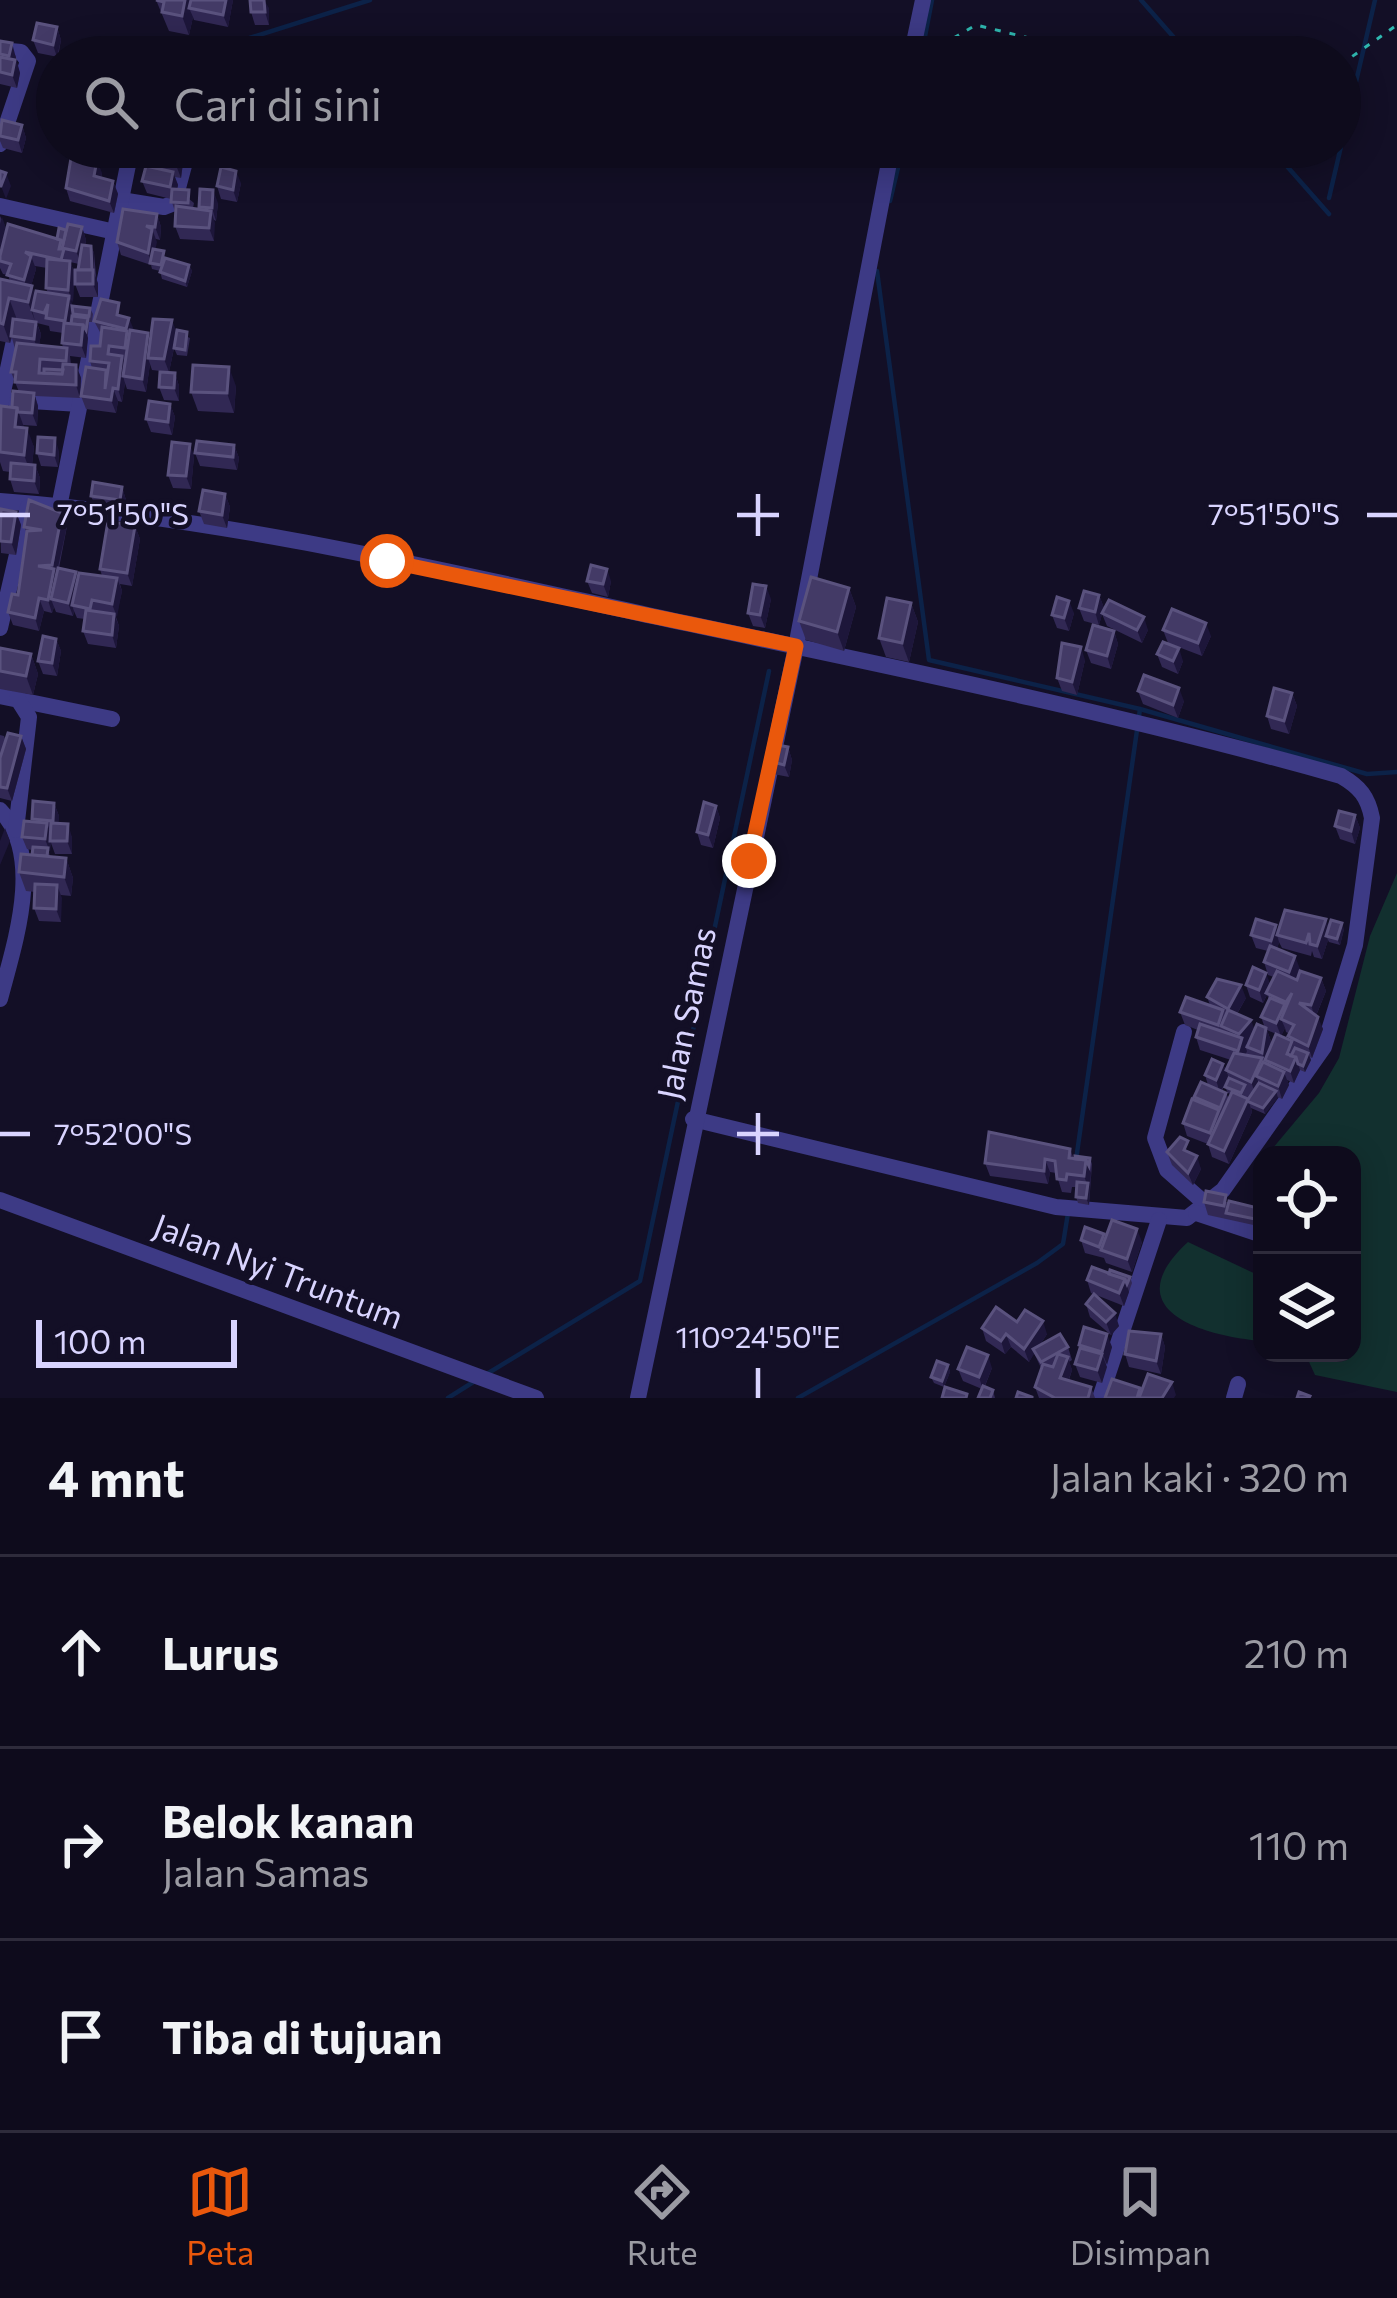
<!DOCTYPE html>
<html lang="id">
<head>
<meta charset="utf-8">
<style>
  body { margin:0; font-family:Commissioner,sans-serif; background:#1c1929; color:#f1f3f6 }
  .controls { position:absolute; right:36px; bottom:36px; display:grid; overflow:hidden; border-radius:24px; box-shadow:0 6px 30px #0003 }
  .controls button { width:108px; height:108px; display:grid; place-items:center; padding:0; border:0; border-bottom:3px solid #2e2b3b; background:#0e0b1c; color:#f1f3f6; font:60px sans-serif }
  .scale { position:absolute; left:36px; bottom:30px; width:201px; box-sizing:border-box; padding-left:12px; border:6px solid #d9d4ff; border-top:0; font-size:33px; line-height:42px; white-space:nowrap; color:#d9d4ff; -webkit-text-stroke:9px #130f26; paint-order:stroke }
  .stop { position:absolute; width:36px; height:36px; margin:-27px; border:9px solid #ea580c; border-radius:50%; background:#fff }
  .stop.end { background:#ea580c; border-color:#fff; box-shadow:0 3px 12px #0008 }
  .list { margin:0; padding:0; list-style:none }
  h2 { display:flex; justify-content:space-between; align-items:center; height:156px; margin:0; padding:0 48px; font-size:51px }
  h2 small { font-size:39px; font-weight:400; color:#9b9ba3 }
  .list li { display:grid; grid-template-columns:78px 1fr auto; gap:36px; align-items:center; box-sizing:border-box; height:192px; padding:0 48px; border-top:3px solid #2e2b3b }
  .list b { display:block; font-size:45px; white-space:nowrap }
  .list p { margin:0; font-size:39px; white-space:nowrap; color:#9b9ba3 }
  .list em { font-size:39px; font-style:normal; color:#9b9ba3 }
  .icon { flex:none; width:66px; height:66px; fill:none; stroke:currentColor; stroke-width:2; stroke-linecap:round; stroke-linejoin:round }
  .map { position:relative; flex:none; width:1397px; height:1398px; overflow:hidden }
  .search { position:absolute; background:#0e0b1c; box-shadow:0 6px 30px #0003; left:36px; right:36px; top:36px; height:132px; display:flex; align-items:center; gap:30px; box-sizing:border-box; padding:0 42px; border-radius:66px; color:#9b9ba3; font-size:45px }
  .sheet { height:732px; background:#0e0b1c }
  nav { display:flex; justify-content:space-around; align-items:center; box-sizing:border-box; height:168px; border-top:3px solid #2e2b3b; background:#0e0b1c; font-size:33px; color:#9b9ba3 }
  nav a { display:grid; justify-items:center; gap:6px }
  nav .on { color:#ea580c }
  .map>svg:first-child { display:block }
  .green { fill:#12302f }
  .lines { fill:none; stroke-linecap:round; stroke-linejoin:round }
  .stream { stroke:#0c2248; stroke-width:4.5 }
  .path { stroke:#2fb8b0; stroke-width:3; stroke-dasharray:6 9; stroke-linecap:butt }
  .minor { stroke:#3d3a85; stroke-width:16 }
  .wall { fill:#312854; fill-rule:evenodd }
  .shaded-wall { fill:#1d163a }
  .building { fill:#433a66; stroke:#5a527e; stroke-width:3 }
  .route { stroke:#ea580c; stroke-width:15 }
  .ticks { fill:none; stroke:#d9d4ff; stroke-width:4.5 }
  .labels { text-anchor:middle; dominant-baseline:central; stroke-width:9; stroke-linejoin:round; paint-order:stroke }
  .street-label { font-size:33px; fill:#d9d4ff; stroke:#130f26 }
  .ticks-label { font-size:30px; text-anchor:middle; fill:#d9d4ff; stroke:#130f26; stroke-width:9; stroke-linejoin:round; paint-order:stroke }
</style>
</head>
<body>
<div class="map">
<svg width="1397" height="1398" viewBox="0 0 1397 1398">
  <rect width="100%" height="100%" fill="#130f26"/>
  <g class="green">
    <path d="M1397,873V1392L1315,1375L1305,1353H1352V1155H1267L1319,1093L1339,1058L1370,936Z"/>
    <path d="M1188,1242L1262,1277V1341C1202,1336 1114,1310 1188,1242Z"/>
  </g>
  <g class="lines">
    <g class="stream">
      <path d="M1141,0L1191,57"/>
      <path d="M189,57L370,0"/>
      <path d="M921,57L932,0"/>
      <path d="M1270,147L1329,214"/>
      <path d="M1329,198L1375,0"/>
      <path d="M890,201L903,147"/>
      <path d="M877,271L929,660L1140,709L1367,774L1397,772"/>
      <path d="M1076,1160L1140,709"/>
      <path d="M485,1375L640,1281L769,671"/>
      <path d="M448,1398L475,1381"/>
      <path d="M798,1398L1037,1263L1063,1244L1068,1213"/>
    </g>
    <g class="path">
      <path d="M928,53L976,25L1107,57"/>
      <path d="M1340,65L1397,25"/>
    </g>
    <g class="minor">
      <path d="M0,50L21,52L28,61L0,144"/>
      <path d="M911,57L923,0"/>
      <path d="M121,200L164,207L174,203L189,147"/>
      <path d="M0,206L115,232"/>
      <path d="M14,400L80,404"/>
      <path d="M0,406L18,322"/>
      <path d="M0,501C219,517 438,569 652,616C883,665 1114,712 1341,776C1360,787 1368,797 1372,818L1355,945L1324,1047L1223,1190L1187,1218L1056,1207L693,1119"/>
      <path d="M59,507L128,165"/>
      <path d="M0,628L28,507"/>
      <path d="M0,696L112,719"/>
      <path d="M0,810C45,856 14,945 0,999"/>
      <path d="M16,830L29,717L17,698"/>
      <path d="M1184,1032L1155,1138L1167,1170L1208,1206"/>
      <path d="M0,1200L536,1398"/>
      <path d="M1196,1213L1262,1235"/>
      <path d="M638,1398L796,647L892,147"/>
      <path d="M1100,1398L1159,1220"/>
      <path d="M1234,1398L1238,1384"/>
    </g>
  </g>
  <g class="wall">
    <path d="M156,0H233L228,27L194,20L193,17L189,35L169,31Z"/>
    <path d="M269,8V25H255L251,12Z"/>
    <path d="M57,27L61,40L58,57L38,53L33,40Z"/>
    <path d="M0,41L16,56V61L20,73L17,88L0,84Z"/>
    <path d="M22,125L26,138L22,153L3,148L0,141V127Z"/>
    <path d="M135,147H185L181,178L175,177L178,185L177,189L194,203L193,208L200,209L199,207L218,203L216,221L214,220V241L180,239L175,226L176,215L171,199L147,193L142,181L162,170L161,160L139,158Z"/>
    <path d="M102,173L101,178L113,181L118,194L114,213L70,201L66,188Z"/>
    <path d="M241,183L237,202L221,199L217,186Z"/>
    <path d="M157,214L161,227L160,240L156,239L155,249L166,258L189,265L192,271L187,287L162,279L160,271L152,269L151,265L121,255L117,242Z"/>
    <path d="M0,216L7,230L57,239L66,230L82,227L86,240L85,246H91L94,253L98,297H80L75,284V274L71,303L73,306L90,308L93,314L92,322H89L86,358L70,356L71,365H76L81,378L80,398L35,396L38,406L37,426L23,425L34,447L32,465H35L40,478L39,494L14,492L10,479V472L3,471L0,462V417L12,407L19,392L11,372L15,349L12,338L10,343L0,341V279L10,281L8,275L3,274L0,268ZM70,262L79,264L78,270L75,274ZM35,266L47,268L46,288L48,293L35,295L31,286L36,269ZM37,323L49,326L50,331L63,333L62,343L63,348L39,345L41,334Z"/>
    <path d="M124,316L134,331L150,340L176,332L190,338L187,356L177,355L174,348L176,339L169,372L152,370L150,364L146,392L127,389L125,383L122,402L118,401L116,413L86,409L81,396L92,368L90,361L100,346L101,334L94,321Z"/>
    <path d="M175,373L179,386V401L164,400L159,387Z"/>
    <path d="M236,386L234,413L198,411L191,392Z"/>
    <path d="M170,404L175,417L172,435L151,432L146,419Z"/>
    <path d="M234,445L239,458L237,470L200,466L195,453Z"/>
    <path d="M59,451L58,467L41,466L37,453Z"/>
    <path d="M194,456L191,489L173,488L168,475Z"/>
    <path d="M122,487L126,500L125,513L96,508L91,496Z"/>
    <path d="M225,494L230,507L227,528L204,524L199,511Z"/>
    <path d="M16,512L21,525L16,555L1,553L0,515Z"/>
    <path d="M62,513L67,526L59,568L76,572L78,578L102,576L100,569L135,526L140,539L132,586L120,584L122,591L116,617L119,626L116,648L88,644L83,631L85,619L77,618L74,611L73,616L56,612L54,607L52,613L44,611L39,631L13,625L8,612L18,595L27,533L24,527Z"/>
    <path d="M587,581H611L608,597L592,593Z"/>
    <path d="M849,588L856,607L844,651L806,640L799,621Z"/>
    <path d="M1099,595L1104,608L1148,630L1142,643L1107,626L1102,614L1099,625L1084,621L1079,608Z"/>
    <path d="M771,599L765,628L753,626L748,613Z"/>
    <path d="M911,603L918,622L909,662L886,657L879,638Z"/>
    <path d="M1074,613L1069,631L1057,628L1052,615Z"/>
    <path d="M1163,630L1211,636L1202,656L1168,643Z"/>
    <path d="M1114,631L1118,644L1111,669L1091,663L1086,650Z"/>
    <path d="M56,639L61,651L57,676L43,674L38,661Z"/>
    <path d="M0,648L31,654L38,674L33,695L0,689Z"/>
    <path d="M1157,654L1183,661L1178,674L1162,667Z"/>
    <path d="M1085,660L1077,695L1062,691L1057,678Z"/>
    <path d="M1138,691L1184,701L1178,718L1143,704Z"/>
    <path d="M1292,693L1297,706L1289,734L1271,729L1267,716Z"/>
    <path d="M0,735L4,736L6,741L21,736L26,749L12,801L0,798Z"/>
    <path d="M788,747L792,760L789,777L773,774L769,761Z"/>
    <path d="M54,803L59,816L58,823L72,837V854H55L51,843L49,852L50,857L66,858L73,878L71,896L61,895V922L39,921L34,908L35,892L26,891L19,872L32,855V850L27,849L22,837L33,822L32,819Z"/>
    <path d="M716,806L720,818L713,848L701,845L697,832Z"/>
    <path d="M1355,815L1360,828L1355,844L1340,839L1335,826Z"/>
    <path d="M1276,925L1278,932L1329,927L1344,929L1340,945L1329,942L1328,940L1322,959L1314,957L1312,951L1311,956L1282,948L1279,942L1277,949L1300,969L1296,980L1321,978L1326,991L1316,1016L1323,1029L1312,1058L1310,1057L1311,1060L1305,1072L1300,1070L1294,1083L1287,1080L1289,1085L1282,1099L1278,1097L1265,1114L1251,1108L1252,1112L1229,1164L1212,1157L1208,1144L1187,1136L1183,1123L1196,1100L1194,1097L1208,1085L1205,1075L1223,1064L1228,1077L1222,1091L1226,1093L1229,1099L1231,1094L1228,1093L1225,1087L1229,1079L1226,1070L1231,1060L1200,1050L1196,1037L1198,1030L1185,1025L1180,1012L1210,1005L1207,997L1246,998L1237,1014L1255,1029L1265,1028L1261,1017L1269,999L1267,995L1263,1003L1250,997L1246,985L1270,984L1274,977L1268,975L1264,962L1268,951L1256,948L1251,935ZM1285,1028L1286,1032L1290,1034V1040L1270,1048L1271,1041L1267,1030L1281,1036Z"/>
    <path d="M1070,1149L1074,1159L1090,1158L1092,1164L1089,1205L1078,1203L1076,1197L1077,1187H1072L1071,1193L1062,1192L1056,1173L1050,1172L1048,1184L990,1176L985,1163Z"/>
    <path d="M1167,1152L1193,1154L1201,1169L1193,1185L1172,1165Z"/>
    <path d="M1204,1202H1229L1258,1208L1260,1214L1258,1226L1208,1215Z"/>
    <path d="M1105,1238L1142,1242L1132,1272L1106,1263L1104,1258L1085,1253L1081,1240Z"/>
    <path d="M1109,1274L1130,1277L1132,1283L1124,1306L1091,1293L1087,1280Z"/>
    <path d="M1086,1304L1119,1326L1111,1335L1090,1317Z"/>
    <path d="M1017,1322L1047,1334L1040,1345L1068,1347L1072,1360L1069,1362L1072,1370L1069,1380L1091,1387L1095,1398H1039L1035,1387L1041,1368L1034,1353L1029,1362L1011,1347L1005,1354L986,1341L982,1328Z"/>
    <path d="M1161,1334L1165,1347L1161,1374L1129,1367L1125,1354Z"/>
    <path d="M1079,1345L1112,1347L1106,1364L1102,1383L1080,1377L1075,1364L1080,1348Z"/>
    <path d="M948,1365L950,1372L944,1387L934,1383L931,1377Z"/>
    <path d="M992,1368L985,1386L993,1390L995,1398H978L982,1389L963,1381L958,1369Z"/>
  </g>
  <g class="shaded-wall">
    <path d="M185,0H196L189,8L193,17L189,35L182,16Z"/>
    <path d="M226,0H233L228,27L223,15Z"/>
    <path d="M264,0L269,8V25L265,12Z"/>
    <path d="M57,27L61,40L57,57L53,45Z"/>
    <path d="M160,42L165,57H157Z"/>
    <path d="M12,43L20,73L17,88L12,75L14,68L9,56Z"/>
    <path d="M22,125L26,138L22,153L18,140Z"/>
    <path d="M179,147H185L181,178L176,165Z"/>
    <path d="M97,160L102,173L99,189L94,176Z"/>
    <path d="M236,171L241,183L237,202L233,190Z"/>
    <path d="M173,172L178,185L175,200L170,187Z"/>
    <path d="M6,173L11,186L6,199L1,186Z"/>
    <path d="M113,181L118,194L114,213L109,201Z"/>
    <path d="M213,190L218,203L216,221L212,208Z"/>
    <path d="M211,211L215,223L214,241L209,228Z"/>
    <path d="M157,214L161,227L160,240L155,227Z"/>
    <path d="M2,217L9,236L0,261V224Z"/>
    <path d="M82,227L86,240L81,264L76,251Z"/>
    <path d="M152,229L157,242L152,266L148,253Z"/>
    <path d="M91,246L94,253V273L98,283V297L93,284Z"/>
    <path d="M31,256L36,269L29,293L24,280Z"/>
    <path d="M70,261L75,274L73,303L68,290Z"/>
    <path d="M189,265L192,271L187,287L185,281Z"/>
    <path d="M32,286L39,305L32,310L35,321L28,302Z"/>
    <path d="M69,296L74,309L70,334L65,321Z"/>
    <path d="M9,298L16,317L10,343L3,324Z"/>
    <path d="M129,318L134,330L130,361L125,348Z"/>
    <path d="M172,320L177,333L169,372L164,359Z"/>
    <path d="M36,322L41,334L38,352L34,339Z"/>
    <path d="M83,325L88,338L86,358L81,345Z"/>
    <path d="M148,333L152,346L148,358L150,364L146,392L142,379Z"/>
    <path d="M122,356L127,369L123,376L125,383L122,402L118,389Z"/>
    <path d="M76,365L81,378L80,398L76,385Z"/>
    <path d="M229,367L236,386L234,413L227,393Z"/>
    <path d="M175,373L179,386V401L174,388Z"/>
    <path d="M113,388L118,401L116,413L111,400Z"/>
    <path d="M34,393L38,406L37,426L32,413Z"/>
    <path d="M170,404L175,417L172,435L168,422Z"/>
    <path d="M17,408L24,427L22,446L15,427Z"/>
    <path d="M27,428L34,447L31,474L24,455Z"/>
    <path d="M55,438L59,451L58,467L54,455Z"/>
    <path d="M190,444L194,456L191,489L186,476Z"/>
    <path d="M234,445L239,458L237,470L233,457Z"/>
    <path d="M35,465L40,478L39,494L34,481Z"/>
    <path d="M122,487L126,500L125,513L120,500Z"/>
    <path d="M225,494L230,507L227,528L222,515Z"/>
    <path d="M16,512L21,525L16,555L11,542Z"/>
    <path d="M62,513L67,526L51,599L54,607L52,613L48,600Z"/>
    <path d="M135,526L140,539L132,586L127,573Z"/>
    <path d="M607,569L611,581L608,597L603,584Z"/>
    <path d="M76,572L80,585L72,605L74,611L73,616L68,603Z"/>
    <path d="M117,578L122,591L117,617L112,604Z"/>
    <path d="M766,586L771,599L765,628L760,615Z"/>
    <path d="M849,588L856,607L844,651L837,632Z"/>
    <path d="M1099,595L1104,608L1099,625L1095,612Z"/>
    <path d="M39,598L44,611L39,631L35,618Z"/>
    <path d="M1069,601L1074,613L1069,631L1064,618Z"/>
    <path d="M911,603L918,622L909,662L902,643Z"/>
    <path d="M114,614L119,626L116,648L112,635Z"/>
    <path d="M1144,617L1148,630L1142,643L1137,630Z"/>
    <path d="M1206,623L1211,636L1202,656L1198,643Z"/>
    <path d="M1114,631L1118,644L1111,669L1107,656Z"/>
    <path d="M56,639L61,651L57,676L52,663Z"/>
    <path d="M1081,647L1085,660L1077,695L1072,682Z"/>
    <path d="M1179,648L1183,661L1178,674L1173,661Z"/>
    <path d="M31,654L38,674L33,695L26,676Z"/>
    <path d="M1179,688L1184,701L1178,718L1173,705Z"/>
    <path d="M1292,693L1297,706L1289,734L1284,721Z"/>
    <path d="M21,736L26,749L12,801L7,788Z"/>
    <path d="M788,747L792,760L789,777L784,765Z"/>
    <path d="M54,803L59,816L58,834L53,821Z"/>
    <path d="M716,806L720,818L713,848L708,835Z"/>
    <path d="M1355,815L1360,828L1355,844L1351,831Z"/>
    <path d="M47,823L52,836L50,852L45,839Z"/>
    <path d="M68,824L72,837V854L67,841Z"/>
    <path d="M5,828L10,841L0,865V841Z"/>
    <path d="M66,858L73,878L71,896L64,877Z"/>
    <path d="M57,885L62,898L61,922L56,909Z"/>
    <path d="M1326,919L1330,932L1326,936L1328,940L1322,959L1317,946Z"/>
    <path d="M1342,923L1344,929L1340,945L1337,939Z"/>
    <path d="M1276,925L1280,936L1277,935L1279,942L1276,954L1271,941Z"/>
    <path d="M1295,956L1300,969L1294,985L1289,972Z"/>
    <path d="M1266,973L1271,986L1263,1003L1259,990Z"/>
    <path d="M1321,978L1326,991L1315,1018L1311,1005Z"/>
    <path d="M1241,985L1246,998L1232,1022L1228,1009Z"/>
    <path d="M1285,1004L1290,1017L1281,1019L1285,1028L1281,1036L1276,1023Z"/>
    <path d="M1318,1017L1323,1029L1312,1058L1308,1046Z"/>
    <path d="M1251,1020L1256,1033L1245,1046L1247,1051L1242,1064L1238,1051L1241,1040L1239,1034Z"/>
    <path d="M1266,1028L1271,1041L1268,1061L1265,1060L1262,1053Z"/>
    <path d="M1308,1053L1311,1060L1305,1072L1303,1066Z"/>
    <path d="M1296,1057L1300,1070L1294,1083L1290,1071Z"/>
    <path d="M1262,1058L1266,1071L1256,1076L1260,1086L1256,1095L1251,1082Z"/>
    <path d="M1223,1064L1228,1077L1220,1093L1216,1080Z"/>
    <path d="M1284,1072L1289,1085L1282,1099L1278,1086Z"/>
    <path d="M1276,1091L1278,1098L1265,1114L1263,1108Z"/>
    <path d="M1248,1099L1252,1112L1229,1164L1224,1151Z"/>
    <path d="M1197,1156L1201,1169L1193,1185L1188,1173Z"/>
    <path d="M1045,1159L1050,1172L1048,1184L1044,1171Z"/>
    <path d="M1086,1160L1091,1173L1089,1205L1086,1198L1088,1187L1084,1176Z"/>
    <path d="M1137,1229L1142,1242L1132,1272L1127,1259Z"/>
    <path d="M1125,1279L1129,1292L1124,1306L1119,1293Z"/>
    <path d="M1115,1313L1119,1326L1111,1335L1106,1322Z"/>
    <path d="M1043,1321L1047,1334L1029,1362L1024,1349Z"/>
    <path d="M1006,1334L1011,1347L1005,1354L1001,1341Z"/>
    <path d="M1107,1334L1112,1347L1107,1365L1102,1352Z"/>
    <path d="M1161,1334L1165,1347L1161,1374L1156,1361Z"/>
    <path d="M1102,1354L1107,1367L1102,1383L1097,1370Z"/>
    <path d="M988,1355L992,1368L983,1390L979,1377Z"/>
    <path d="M1068,1357L1072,1370L1065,1390L1060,1378Z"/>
    <path d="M948,1365L950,1372L944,1387L942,1381Z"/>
    <path d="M1172,1382L1176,1395L1174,1398H1162Z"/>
  </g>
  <g class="building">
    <path d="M156,0H185L182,16L162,12L164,2Z"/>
    <path d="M191,0H226L223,15L189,8Z"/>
    <path d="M250,0H264L265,12H251Z"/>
    <path d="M37,23L57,27L53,45L33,40Z"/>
    <path d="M141,39L160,42L157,57H137Z"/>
    <path d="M0,41L12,43L9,56L0,54Z"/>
    <path d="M188,48L200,50L198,57H186Z"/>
    <path d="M207,53L230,56L207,57Z"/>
    <path d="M0,57L15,60L12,75L0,72Z"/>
    <path d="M2,120L22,125L18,140L0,136Z"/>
    <path d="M163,147H179L176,165L160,163Z"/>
    <path d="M71,158L97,160L94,176L113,181L109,201L66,188Z"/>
    <path d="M146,166L173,172L170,187L142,181Z"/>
    <path d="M221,167L236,171L233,190L217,186Z"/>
    <path d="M0,171L6,173L1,186H0Z"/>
    <path d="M172,189L189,190L188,203L171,202Z"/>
    <path d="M200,189L213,190L212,208L199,207Z"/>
    <path d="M176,206L211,211L209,228L175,226Z"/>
    <path d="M123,209L157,214L155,227L146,226L152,229L148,253L117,242Z"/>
    <path d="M8,224L61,240L59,249H64L61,260L25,252L31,256L24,280L7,275L11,264L0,261V256Z"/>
    <path d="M68,224L82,227L76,251L62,248Z"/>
    <path d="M59,228L66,230L63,244L61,240L57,239Z"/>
    <path d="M82,245L91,246L92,270H78Z"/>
    <path d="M153,249L164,251L161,265L150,263Z"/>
    <path d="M165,258L189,265L185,281L160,272Z"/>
    <path d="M47,259L70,261L68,290L46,288Z"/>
    <rect x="75" y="270" width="18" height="14"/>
    <path d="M0,279L32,286L28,302L9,298L3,324L0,323Z"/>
    <path d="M36,291L69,296L65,321L46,318L48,304L44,313L32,310Z"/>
    <path d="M101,299L119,303L117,315L129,318L126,329L94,321Z"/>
    <path d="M72,306L90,308L89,316L73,314Z"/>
    <path d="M72,316L88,318L86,330L83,325L71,324Z"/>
    <path d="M13,319L36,322L34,339L11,336Z"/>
    <path d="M153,319L172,320L164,359L148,358Z"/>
    <path d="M64,323L83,325L81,345L62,343Z"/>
    <path d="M102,327L127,331L125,348L109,346L108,354L122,356L118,389L113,388L111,400L81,396L86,367L106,370L105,389L109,363L90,361L91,346H100Z"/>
    <path d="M130,330L148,333L142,379L123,376Z"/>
    <path d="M177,330L187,332L185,350L174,348Z"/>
    <path d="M17,343L67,348L66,361L40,359L39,373L62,374L63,364L76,365V385L15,382L16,372H11Z"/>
    <path d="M193,365L229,367L227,393L191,392Z"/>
    <path d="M44,369L63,370L62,374L44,373Z"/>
    <path d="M160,372L175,373L174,388L159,387Z"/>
    <path d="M13,391L34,393L32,413L18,412L17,408L12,407Z"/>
    <path d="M149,401L170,404L168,422L146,419Z"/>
    <path d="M1,406L17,408L15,427L27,428L24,455L0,452Z"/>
    <path d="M38,437L55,438L54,455L37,453Z"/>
    <path d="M197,441L234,445L233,457L195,453Z"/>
    <path d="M172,442L190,444L186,476L168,475Z"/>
    <path d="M11,463L35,465L34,481L10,479Z"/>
    <path d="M93,482L122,487L120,500L91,496Z"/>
    <path d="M203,490L225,494L222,515L199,511Z"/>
    <path d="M29,500L62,513L52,565L38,566L54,569L48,600L39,598L35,618L8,612L12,594L18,595L27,531L42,530L24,527Z"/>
    <path d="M1,509L16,512L11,542L0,541Z"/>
    <path d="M108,521L135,526L127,573L100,569Z"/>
    <path d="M591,565L607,569L603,584L587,581Z"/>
    <path d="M58,568L76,572L68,603L51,599Z"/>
    <path d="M79,573L117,578L112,604L92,600L90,609L72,605Z"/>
    <path d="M811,577L849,588L837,632L799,621Z"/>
    <path d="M753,584L766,586L760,615L748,613Z"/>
    <path d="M1084,591L1099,595L1095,612L1079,608Z"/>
    <path d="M1057,597L1069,601L1064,618L1052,615Z"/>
    <path d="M887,598L911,603L902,643L879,638Z"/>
    <path d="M1109,600L1144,617L1137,630L1102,613Z"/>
    <path d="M1172,609L1206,623L1198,643L1163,630Z"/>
    <path d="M86,610L114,614L112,635L83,631Z"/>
    <path d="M1093,625L1114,631L1107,656L1086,650Z"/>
    <path d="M43,636L56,639L52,663L38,661Z"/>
    <path d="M1163,642L1179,648L1173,661L1157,654Z"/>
    <path d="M1062,643L1081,647L1072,682L1057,678Z"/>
    <path d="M0,648L31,654L26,676L0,671Z"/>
    <path d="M1144,675L1179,688L1173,705L1138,691Z"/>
    <path d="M1274,688L1292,693L1284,721L1267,716Z"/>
    <path d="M8,733L21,736L7,788L0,787V758Z"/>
    <path d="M772,744L788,747L784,765L769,761Z"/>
    <path d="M33,801L54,803L53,821L32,819Z"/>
    <path d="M704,802L716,806L708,835L697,832Z"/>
    <path d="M1339,811L1355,815L1351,831L1335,826Z"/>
    <path d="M24,821L47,823L45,839L22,837Z"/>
    <path d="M51,823L68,824L67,841H50Z"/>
    <path d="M33,847L48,848L47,856L32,855Z"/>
    <path d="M21,854L66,858L64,877L19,872Z"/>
    <path d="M35,884L57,885L56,909L34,908Z"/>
    <path d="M1285,910L1326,919L1317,946L1310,944L1309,933L1306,943L1277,935Z"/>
    <path d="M1256,919L1276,925L1271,941L1251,935Z"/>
    <path d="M1331,920L1342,923L1337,939L1326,936Z"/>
    <path d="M1270,946L1295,956L1289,972L1264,962Z"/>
    <path d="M1253,967L1266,973L1259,990L1246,985Z"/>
    <path d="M1277,971L1297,980L1300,971L1321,978L1311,1005L1299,1003L1318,1017L1308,1046L1288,1036L1294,1025L1281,1019L1292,993L1286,1002L1266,993Z"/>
    <path d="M1217,979L1241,985L1228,1009L1207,997Z"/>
    <path d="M1186,997L1223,1010L1218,1025L1180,1012Z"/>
    <path d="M1270,998L1285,1004L1276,1023L1261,1017Z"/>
    <path d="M1228,1010L1251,1020L1239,1034L1221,1026Z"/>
    <path d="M1200,1024L1242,1038L1238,1051L1196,1037Z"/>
    <path d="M1257,1024L1266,1028L1262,1053L1247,1047Z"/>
    <path d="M1276,1034L1292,1041L1287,1054L1296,1057L1290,1071L1265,1060Z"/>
    <path d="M1295,1048L1308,1053L1303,1066L1298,1064L1296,1057L1291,1056Z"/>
    <path d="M1234,1053L1262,1058L1251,1082L1226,1070Z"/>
    <path d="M1212,1059L1223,1064L1216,1080L1205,1075Z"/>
    <path d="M1263,1062L1284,1072L1278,1086L1256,1076Z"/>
    <path d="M1229,1078L1245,1085L1241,1093L1225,1087Z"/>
    <path d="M1201,1082L1226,1093L1220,1108L1194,1097Z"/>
    <path d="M1259,1083L1276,1091L1263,1108L1247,1101Z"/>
    <path d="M1232,1092L1248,1099L1224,1151L1208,1144Z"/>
    <path d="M1192,1099L1219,1110L1210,1133L1183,1123Z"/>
    <path d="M989,1132L1070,1149L1069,1158L1086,1160L1084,1176L1067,1174L1066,1180L1057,1179L1055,1161L1045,1159L1044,1171L985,1163Z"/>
    <path d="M1180,1137L1188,1141L1184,1150L1197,1156L1188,1173L1167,1152Z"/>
    <path d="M1075,1156L1090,1158L1089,1166L1086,1160L1075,1159Z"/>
    <path d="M1077,1182L1088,1183L1086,1198L1076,1197Z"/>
    <path d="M1206,1191L1226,1195L1224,1206L1204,1202Z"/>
    <path d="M1229,1201L1258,1208L1255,1219L1226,1213Z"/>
    <path d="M1112,1220L1137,1229L1127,1259L1101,1250Z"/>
    <path d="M1085,1227L1104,1234L1099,1247L1081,1240Z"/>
    <path d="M1092,1267L1125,1279L1119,1293L1087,1280Z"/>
    <path d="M1110,1270L1130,1277L1127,1284L1125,1279L1109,1274Z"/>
    <path d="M1094,1294L1115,1313L1106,1322L1086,1304Z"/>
    <path d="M996,1307L1017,1322L1025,1310L1043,1321L1024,1349L1006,1334L1001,1341L982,1328Z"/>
    <path d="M1084,1327L1107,1334L1102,1352L1079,1345Z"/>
    <path d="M1129,1331L1161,1334L1156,1361L1125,1354Z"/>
    <path d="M1060,1334L1068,1347L1041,1362L1033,1349Z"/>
    <path d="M967,1347L988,1355L979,1377L958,1369Z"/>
    <path d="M1080,1348L1102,1354L1097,1370L1075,1364Z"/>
    <path d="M1058,1354L1068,1357L1060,1378L1091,1387L1088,1398H1055L1035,1387L1043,1364L1053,1367Z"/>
    <path d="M937,1361L948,1365L942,1381L931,1377Z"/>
    <path d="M1148,1374L1172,1382L1162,1398H1139Z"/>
    <path d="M1112,1379L1140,1388L1137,1398H1105Z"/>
    <path d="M983,1386L993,1390L990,1398H978Z"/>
    <path d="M945,1387L967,1394L966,1398H942Z"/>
    <path d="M1018,1392L1032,1397V1398H1016Z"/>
    <path d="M1299,1392L1310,1396L1309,1398H1297Z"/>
  </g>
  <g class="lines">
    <path class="route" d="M387,561L796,646L749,861"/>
  </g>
  <path class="ticks" d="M758,494V536M0,515H30M737,515H779M1367,515H1397M758,1113V1155M0,1134H30M737,1134H779M758,1368V1398"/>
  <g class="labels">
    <g class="street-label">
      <text transform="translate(685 1013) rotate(-78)">Jalan Samas</text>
      <text transform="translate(279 1270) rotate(21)">Jalan Nyi Truntum</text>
    </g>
  </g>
  <g class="ticks-label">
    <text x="123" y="525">7°51'50"S</text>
    <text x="1274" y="525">7°51'50"S</text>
    <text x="123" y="1145">7°52'00"S</text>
    <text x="758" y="1348">110°24'50"E</text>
  </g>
</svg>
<div class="controls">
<button><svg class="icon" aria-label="locate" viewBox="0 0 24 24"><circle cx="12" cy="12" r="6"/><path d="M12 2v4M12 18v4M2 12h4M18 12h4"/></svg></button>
<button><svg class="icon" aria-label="layers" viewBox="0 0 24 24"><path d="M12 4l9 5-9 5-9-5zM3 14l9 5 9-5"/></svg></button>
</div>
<div class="scale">100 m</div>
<div class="stop" style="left:387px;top:561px"></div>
<div class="stop end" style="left:749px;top:861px"></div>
<div class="search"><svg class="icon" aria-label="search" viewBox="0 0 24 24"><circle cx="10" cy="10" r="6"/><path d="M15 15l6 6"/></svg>Cari di sini</div>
</div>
<section class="sheet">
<h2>4 mnt<small>Jalan kaki · 320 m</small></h2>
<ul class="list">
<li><svg class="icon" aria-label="ahead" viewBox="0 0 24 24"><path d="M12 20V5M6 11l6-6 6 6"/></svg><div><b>Lurus</b></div><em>210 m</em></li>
<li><svg class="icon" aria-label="right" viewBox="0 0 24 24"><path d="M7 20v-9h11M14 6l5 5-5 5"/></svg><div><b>Belok kanan</b><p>Jalan Samas</p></div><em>110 m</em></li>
<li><svg class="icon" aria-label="arrive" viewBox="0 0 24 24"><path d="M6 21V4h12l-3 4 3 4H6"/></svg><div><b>Tiba di tujuan</b></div></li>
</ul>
</section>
<nav>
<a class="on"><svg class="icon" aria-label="map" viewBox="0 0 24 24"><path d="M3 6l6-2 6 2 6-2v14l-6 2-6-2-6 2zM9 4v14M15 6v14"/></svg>Peta</a>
<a><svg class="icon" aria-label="directions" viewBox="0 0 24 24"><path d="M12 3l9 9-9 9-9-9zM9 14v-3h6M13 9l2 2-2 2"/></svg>Rute</a>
<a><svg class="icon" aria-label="saved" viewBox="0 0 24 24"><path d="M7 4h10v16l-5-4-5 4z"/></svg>Disimpan</a>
</nav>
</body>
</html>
